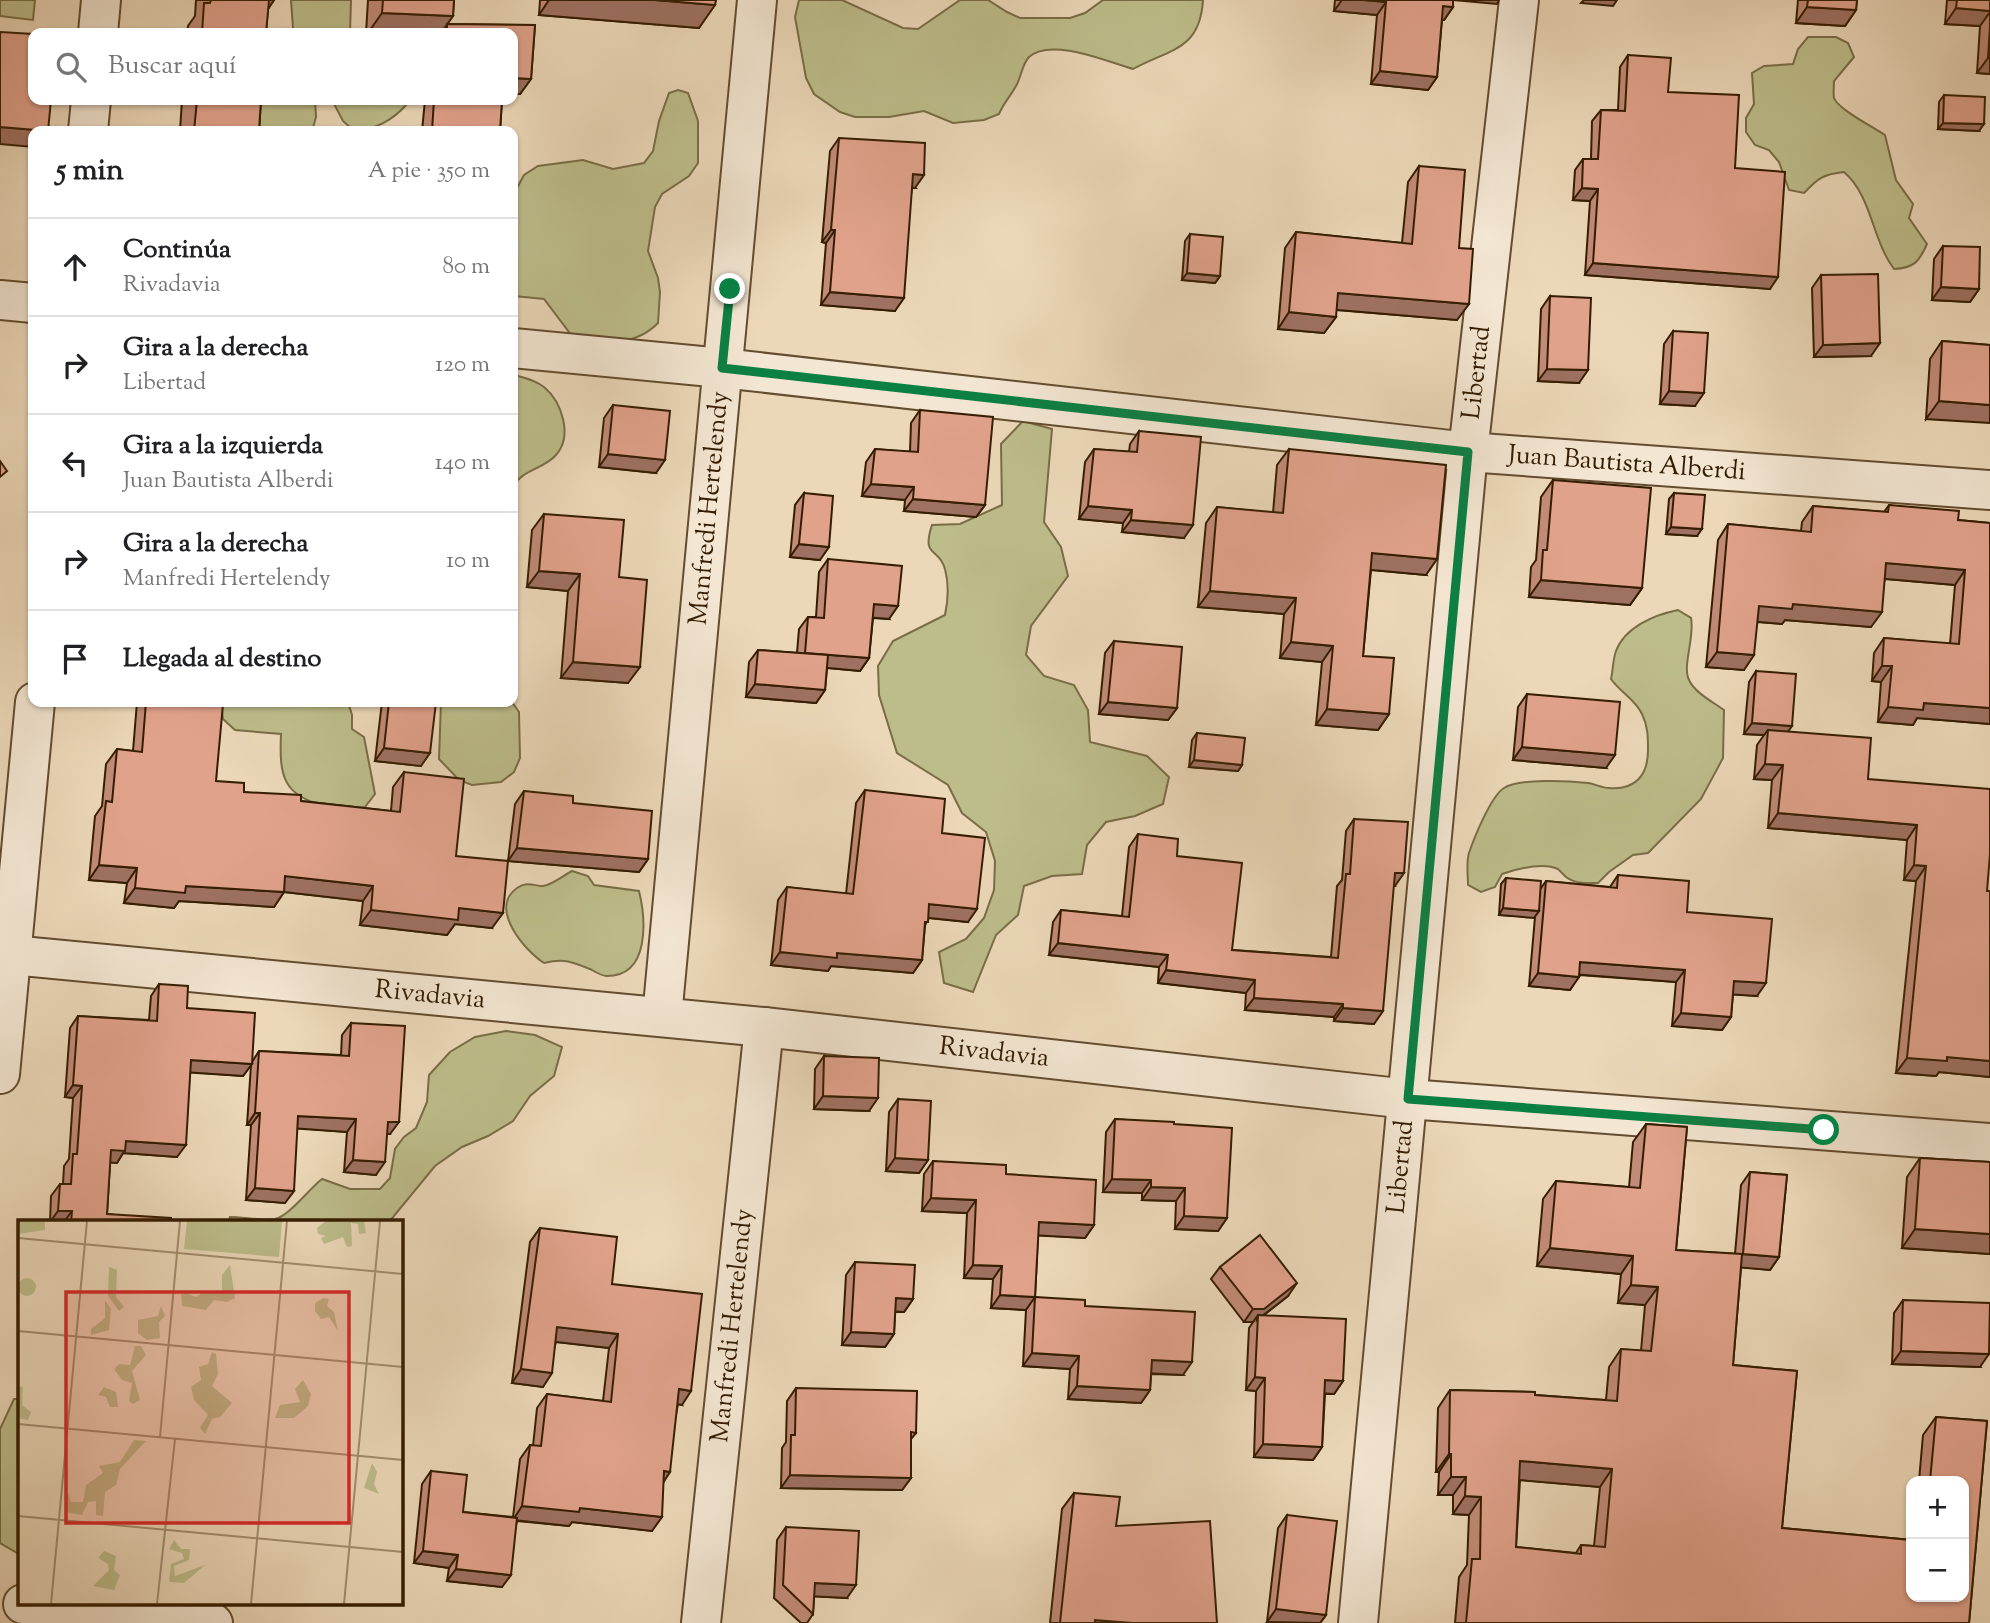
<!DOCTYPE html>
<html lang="es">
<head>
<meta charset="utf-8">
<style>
  body { margin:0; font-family:"Sorts Mill Goudy",serif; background:#f2f2f2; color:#202124 }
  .controls { position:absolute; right:21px; bottom:21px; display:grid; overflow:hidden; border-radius:14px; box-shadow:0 2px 5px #0004 }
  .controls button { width:63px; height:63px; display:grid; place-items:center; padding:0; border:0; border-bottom:2px solid #e0e0e0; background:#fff; color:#202124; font:35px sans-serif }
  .stop { position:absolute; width:21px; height:21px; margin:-16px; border:5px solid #0b8043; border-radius:50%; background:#fff }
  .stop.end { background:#0b8043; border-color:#fff; box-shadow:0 2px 7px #0008 }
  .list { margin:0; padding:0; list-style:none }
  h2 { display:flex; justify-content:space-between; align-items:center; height:91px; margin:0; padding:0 28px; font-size:30px }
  h2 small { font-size:23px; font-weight:400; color:#757577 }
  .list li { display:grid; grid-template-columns:46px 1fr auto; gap:21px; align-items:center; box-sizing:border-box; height:98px; padding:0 28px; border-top:2px solid #e0e0e0 }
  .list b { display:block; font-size:26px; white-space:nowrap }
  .list p { margin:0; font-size:23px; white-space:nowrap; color:#757577 }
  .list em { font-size:23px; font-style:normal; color:#757577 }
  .icon { flex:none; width:38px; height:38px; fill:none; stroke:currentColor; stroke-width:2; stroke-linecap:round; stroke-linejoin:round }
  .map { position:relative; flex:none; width:1990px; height:1623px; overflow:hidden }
  .search { position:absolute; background:#fff; box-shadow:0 2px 5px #0004; left:28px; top:28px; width:490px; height:77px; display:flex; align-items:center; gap:18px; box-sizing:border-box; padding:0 24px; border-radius:14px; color:#757577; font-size:26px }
  .panel { position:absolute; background:#fff; box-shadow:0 2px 5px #0004; left:28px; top:126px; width:490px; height:581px; border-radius:14px }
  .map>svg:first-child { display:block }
  .green { fill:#bdbd8b; stroke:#796d46; stroke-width:2 }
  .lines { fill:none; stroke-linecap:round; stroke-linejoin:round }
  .street-casing { stroke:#634c2f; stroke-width:42 }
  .street { stroke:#f3e6d2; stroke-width:38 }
  .wall { fill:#c28b78; stroke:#351d01; stroke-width:2; fill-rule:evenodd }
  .shaded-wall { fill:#9e7162; stroke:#351d01; stroke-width:2 }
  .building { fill:#e1a28c; stroke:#351d01; stroke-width:2; fill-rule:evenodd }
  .route { stroke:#0b8043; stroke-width:9 }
  .labels { text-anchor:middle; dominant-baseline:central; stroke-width:5; stroke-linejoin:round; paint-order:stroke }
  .street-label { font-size:26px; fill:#351d01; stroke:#f3e6d2 }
  .inset-road { fill:none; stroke:#a38d6f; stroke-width:2 }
  .view { fill:#d62828; fill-opacity:0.15; stroke:#d62828; stroke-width:3.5 }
  .inset-edge { fill:none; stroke:#351d01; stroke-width:3.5 }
</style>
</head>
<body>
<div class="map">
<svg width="1990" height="1623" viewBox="0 0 1990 1623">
  <rect width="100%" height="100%" fill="#ecd8b9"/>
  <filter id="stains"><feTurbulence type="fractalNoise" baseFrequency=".00286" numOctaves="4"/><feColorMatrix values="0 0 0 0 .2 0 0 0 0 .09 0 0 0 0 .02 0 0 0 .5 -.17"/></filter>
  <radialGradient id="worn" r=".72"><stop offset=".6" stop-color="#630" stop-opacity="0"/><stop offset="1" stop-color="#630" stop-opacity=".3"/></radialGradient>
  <g class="green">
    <path d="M0,0H35L33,20L0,16Z"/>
    <path d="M291,0H351L350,33H296L293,28Z"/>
    <path d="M799,0H842L903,28L918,29L960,0H988L1007,12L1020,18H1070L1085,13L1103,0H1203C1200,51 1169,49 1133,69C1108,62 1051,37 1029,57C1022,64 1021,78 1016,86C1010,97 1004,102 999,114L984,120L953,123L924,111L889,117H855L840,112L814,94L806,78L795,17Z"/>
    <path d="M1808,37H1836L1848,43L1854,57L1834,81C1834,86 1833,93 1834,98C1838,109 1873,127 1885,135L1896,180L1913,204L1909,218L1927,244C1919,262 1914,268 1894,269C1872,240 1872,196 1844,172C1824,174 1818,178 1804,193L1789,190L1779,162L1769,150L1755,145L1746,132V118L1754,104L1752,73L1764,66L1793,64L1798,49Z"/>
    <path d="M678,90L688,93L698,121V163L689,176L662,194L655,207L648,251L658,278L660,292L658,323C632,349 604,341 572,336L544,299L514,296L513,293V191L517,188L524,175L538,166L583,160L613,169L644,163L653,151L659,121L669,93Z"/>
    <path d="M260,100H315L316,117L312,131H259L257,124Z"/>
    <path d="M332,100H407V104C392,121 376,129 354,131L343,121Z"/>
    <path d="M514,375C525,378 535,380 544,387C562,402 573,436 556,455C544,469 521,470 513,487Z"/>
    <path d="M1023,421L1052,429L1044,522L1061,547L1068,576L1031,626L1026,655L1044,676L1074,685L1088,710L1090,742L1147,756L1169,777L1163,804L1135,816L1106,822L1087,845L1082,874L1052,876L1024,886L1018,915L996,935L973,992L944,983L939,952L966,939L984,918L994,890L995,861L986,832L962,813L948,785L897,753L879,695L878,666L893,641L945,615C948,601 949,584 945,569C939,547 921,558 932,525L960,524L1002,505L1001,444Z"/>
    <path d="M1678,610L1691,618C1695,637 1682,666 1689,680C1695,693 1713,702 1724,710L1723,758L1701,799L1648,853L1633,855L1609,872L1598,883C1587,883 1575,884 1566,877C1565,876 1559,870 1558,869C1543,862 1517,869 1502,874L1495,887L1481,892L1468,885C1468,875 1466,862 1469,853C1474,838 1491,796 1504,788C1519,778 1570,781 1588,783C1595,784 1602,788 1609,788C1635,790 1648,776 1648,750C1648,737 1648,726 1642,714C1635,699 1620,692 1611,679C1613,670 1613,659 1616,651C1625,627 1654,615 1678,610Z"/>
    <path d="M223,702H348L352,715V729L364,737L375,794L365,807C351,811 342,809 327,806C283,797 279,776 281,734L235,730L223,719L221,705Z"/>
    <path d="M441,702H512L519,712L520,758L514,772L501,782L472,785L459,780L439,759Z"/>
    <path d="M572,871L588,876L594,885L639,891C646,920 650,976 607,976C602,976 597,973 592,970C573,962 565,958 544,963C525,951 488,908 517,888C527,881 534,886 543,886C552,885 564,875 572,871Z"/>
    <path d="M506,1031L535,1035L562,1047L554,1076L530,1096L513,1121L488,1136L462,1147L435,1166L389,1222H228L230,1217C244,1217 262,1221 275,1219C289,1216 309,1189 322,1179L350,1189H380L390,1178L395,1149L404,1137L416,1128L427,1102L429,1075L450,1052L475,1037Z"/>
    <path d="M14,1399H19V1554L0,1543V1429Z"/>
  </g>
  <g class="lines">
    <g class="street-casing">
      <g id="street">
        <path d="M98,33L101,0"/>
        <path d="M88,131L91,100"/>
        <path d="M0,300L33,303"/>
        <path id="s1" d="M513,348L722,368L1468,452L1990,490"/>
        <path id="s2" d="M0,954L764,1027L1408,1099L1990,1143"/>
        <path id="s3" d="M662,1017L757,0"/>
        <path d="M0,1074L35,702"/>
        <path d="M23,1604L213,1623"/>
        <path id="s4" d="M701,1623L764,1027"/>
        <path id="s5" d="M1358,1623L1468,452L1519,0"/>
      </g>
    </g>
    <use href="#street" class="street"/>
  </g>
  <g class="wall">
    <path d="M196,0H274L268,9L266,33H187L188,26L195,16Z"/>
    <path d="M368,0H454L453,16L447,24L535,25L531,79L520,94H513V33H366Z"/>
    <path d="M540,0H716L699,28L539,15Z"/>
    <path d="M1335,0H1453V7L1444,20H1442L1437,77L1428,90L1371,84L1377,15L1334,11Z"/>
    <path d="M1798,0H1857L1856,10L1845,26L1796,23Z"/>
    <path d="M1947,0H1990V74L1977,73L1980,26L1945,24Z"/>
    <path d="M1628,55L1668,92L1735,168L1770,289L1585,275L1590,201L1573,200L1575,170L1583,159H1591L1592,121L1601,110H1618L1620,67Z"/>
    <path d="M1944,95L1979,131L1938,129L1939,102Z"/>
    <path d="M182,100H261L259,131H180Z"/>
    <path d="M425,100H502L500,131H422Z"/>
    <path d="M839,138L915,188H912L895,311L821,305L826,243L822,242L830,151Z"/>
    <path d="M1419,166L1459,248L1457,320L1336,310V317L1324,333L1278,329L1285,248L1296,232L1402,243L1408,182Z"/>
    <path d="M1190,234L1220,276L1215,283L1182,280L1185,241Z"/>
    <path d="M1943,246L1979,289L1970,302L1932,300L1934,259Z"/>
    <path d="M1821,275L1871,356L1814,357L1812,288Z"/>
    <path d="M1550,296L1579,383L1538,381L1541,309Z"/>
    <path d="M1673,331L1695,406L1660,404L1664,344Z"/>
    <path d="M1942,341L1990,345L1926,419L1930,359Z"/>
    <path d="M613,405L656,473L599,467L604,418Z"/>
    <path d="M920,410L985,505L976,517L904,511L905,500L862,496L866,462L875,449L910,452L911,423Z"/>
    <path d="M1139,431L1184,538L1122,532L1123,523L1079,519L1085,462L1094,449L1129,452L1130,444Z"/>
    <path d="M1289,449L1426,575L1371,570L1363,656L1389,714L1378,730L1316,725L1322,662L1280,658L1284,614L1198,607L1206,523L1217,507L1273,513L1277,465Z"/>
    <path d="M1553,480L1642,588L1630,605L1529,597L1531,567L1536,560L1541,497Z"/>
    <path d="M804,493L820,560L790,557L795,505Z"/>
    <path d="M1674,493L1697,536L1666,534L1669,499Z"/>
    <path d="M1889,505L1958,520L1990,523V724L1917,718L1913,725L1878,722L1881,682L1872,681L1874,653L1884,638L1950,644L1955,585L1885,579L1871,627L1785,620L1782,624L1757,622L1744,670L1706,667L1718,540L1728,524L1801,531L1802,522L1813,506L1884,512Z"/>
    <path d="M544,514L619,577L628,683L561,678L568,591L527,587L532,530Z"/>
    <path d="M828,559L889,619L873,618L869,658L860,671L827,668L825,690L816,703L746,697L749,662L758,650L797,653L799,629L808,617H816L819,572Z"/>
    <path d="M1114,641L1177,708L1168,720L1099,714L1105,653Z"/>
    <path d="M1756,671L1788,732L1868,779L1987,891H1990V1077L1939,1072L1936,1076L1896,1073L1916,881L1904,880L1907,840L1768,828L1772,780L1754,779L1757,745L1764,735L1744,734L1749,682Z"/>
    <path d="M1527,694L1606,768L1513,760L1518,707Z"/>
    <path d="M137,702H219L216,781L244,792L301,801L391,811L393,787L404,772L456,856L492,928L455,924L447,935L360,925L363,901L284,892L274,907L179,901L174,908L124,903L127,883L89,880L95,816L102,806L106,764L117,749L133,751Z"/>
    <path d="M382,702H436L421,766L375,761Z"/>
    <path d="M1197,733L1242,765L1238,771L1189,767L1192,740Z"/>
    <path d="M865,790L942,833L968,922L928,918L925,926L922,960L913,973L831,966L828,971L771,965L778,900L787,887L846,894L856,803Z"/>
    <path d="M524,791L573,803L648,859L639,872L508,861L515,804Z"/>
    <path d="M1354,819L1395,886H1393L1374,1024L1334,1021V1017L1245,1010L1246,993L1158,983L1159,967L1049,955L1053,922L1061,910L1122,916L1129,847L1138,834L1177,856L1232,950L1331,957L1337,886L1342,880L1346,831Z"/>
    <path d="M1618,875L1687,912L1757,996L1733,994L1731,1017L1722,1030L1672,1026L1676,982L1579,975L1570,990L1529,986L1535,917L1499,915L1501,884L1506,878L1541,888L1546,881L1610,887Z"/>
    <path d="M159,984L252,1062L259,1051L341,1055L342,1035L351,1023L390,1134H387L376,1175L344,1172L347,1132L297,1128L285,1203L246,1200L251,1125H247L251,1065L243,1076L190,1072L177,1157L123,1153L117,1163L110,1162L107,1214L171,1222H50L51,1196L60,1184H63L64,1166L69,1159L73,1098L65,1097L70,1028L78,1016L149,1020L151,996Z"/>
    <path d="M824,1056L869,1111L814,1109L815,1069Z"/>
    <path d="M898,1099L928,1160L919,1173L886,1171L889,1112Z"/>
    <path d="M1115,1119L1174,1124L1227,1218L1218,1231L1175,1229L1176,1201L1142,1200V1193L1103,1192L1106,1132Z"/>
    <path d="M1646,1124L1687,1127L1676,1250L1735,1254L1741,1185L1750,1172L1787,1175L1779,1257L1770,1270L1741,1267L1733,1365L1797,1371L1782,1528L1911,1540V1597H1964V1481H1919L1923,1435L1936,1417L1987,1421L1969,1623H1455L1459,1577L1467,1565L1469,1515L1453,1514V1495H1438L1439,1472H1436L1438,1408L1450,1390L1535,1392V1395L1606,1400L1609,1367L1621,1349L1641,1351L1645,1305L1618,1303L1621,1274L1537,1266L1543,1199L1556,1181L1629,1187L1633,1142ZM1520,1480L1600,1487L1594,1546L1581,1545L1576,1553L1516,1547Z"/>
    <path d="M1920,1158L1990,1162V1254L1902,1248L1907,1177Z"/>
    <path d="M933,1161L1006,1174L1094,1225L1085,1238L1038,1235L1035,1297L1085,1306L1183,1375L1151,1374L1150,1390L1141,1403L1068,1399L1070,1369L1023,1366L1026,1310L991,1308L993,1279L964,1278L967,1213L922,1211L924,1174Z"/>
    <path d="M540,1228L612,1284L682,1405L678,1404L663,1482L652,1531L572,1522L569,1526L517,1521L502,1587L447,1581L449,1568L414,1563L422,1484L431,1471L463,1512L513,1517L520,1459L530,1445L533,1446L537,1408L547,1394L603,1401L609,1348L556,1342L543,1387L512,1383L530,1242Z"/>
    <path d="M855,1262L913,1299L904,1312H895L894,1334L885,1347L842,1345L846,1275Z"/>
    <path d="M1220,1267L1288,1296L1264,1315L1343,1381L1334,1394H1325L1322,1447L1313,1460L1254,1457L1256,1391L1246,1390L1249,1328L1253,1322H1244L1211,1279Z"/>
    <path d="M1903,1300L1980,1367L1892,1364L1894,1313Z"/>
    <path d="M796,1388L916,1433L911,1439V1478L902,1490L781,1488L782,1448L786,1442L787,1401Z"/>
    <path d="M1074,1493L1116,1526L1217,1623H1050L1062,1509Z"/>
    <path d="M1287,1515L1326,1615L1320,1623L1267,1622L1278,1528Z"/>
    <path d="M786,1527L847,1598L814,1596L813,1614L807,1623H801L774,1598L777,1540Z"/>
  </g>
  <g class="shaded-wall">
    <path d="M269,0H274L258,24Z"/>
    <path d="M549,0H655L715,5L699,28L539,15Z"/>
    <path d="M1342,0H1364L1386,2L1377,15L1334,11Z"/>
    <path d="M1453,0H1499L1497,4Z"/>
    <path d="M1584,0H1617L1613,6L1581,3Z"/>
    <path d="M1443,6L1453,7L1444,20L1434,19Z"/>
    <path d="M1807,7L1856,10L1845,26L1796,23Z"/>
    <path d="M1956,8L1990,11V12L1980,26L1945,24Z"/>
    <path d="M382,13L453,16L441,33H368Z"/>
    <path d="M1988,58H1990V74L1977,73Z"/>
    <path d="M1380,71L1437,77L1428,90L1371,84Z"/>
    <path d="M513,78L531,79L520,94H513Z"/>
    <path d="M1943,123L1984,124L1979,131L1938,129Z"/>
    <path d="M0,127L48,131H33V147L0,144Z"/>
    <path d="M913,174L924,175L915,188L904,187Z"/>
    <path d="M1582,188L1598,189L1590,201L1573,200Z"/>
    <path d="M831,230H835L826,243L822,242Z"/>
    <path d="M1593,263L1778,277L1770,289L1585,275Z"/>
    <path d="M1187,273L1220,276L1215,283L1182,280Z"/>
    <path d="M1941,287L1979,289L1970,302L1932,300Z"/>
    <path d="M830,292L904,298L895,311L821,305Z"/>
    <path d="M1338,293L1469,304L1457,320L1326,309Z"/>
    <path d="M1289,312L1336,317L1324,333L1278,329Z"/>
    <path d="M1880,343L1871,356L1814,357L1823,345Z"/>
    <path d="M1547,369L1588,370L1579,383L1538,381Z"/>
    <path d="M1669,391L1704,393L1695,406L1660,404Z"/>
    <path d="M1939,401L1990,405V423L1926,419Z"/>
    <path d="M608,454L665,460L656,473L599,467Z"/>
    <path d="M871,484L914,487L905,500L862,496Z"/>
    <path d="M913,499L985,505L976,517L904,511Z"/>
    <path d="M1088,506L1132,510L1123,523L1079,519Z"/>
    <path d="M1131,520L1193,525L1184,538L1122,532Z"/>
    <path d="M1671,527L1702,529L1697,536L1666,534Z"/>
    <path d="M799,544L829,547L820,560L790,557Z"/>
    <path d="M1372,553L1437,559L1426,575L1361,569Z"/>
    <path d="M1886,563L1965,570L1955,585L1875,578Z"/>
    <path d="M539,571L580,574L568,591L527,587Z"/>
    <path d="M1541,580L1642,588L1630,605L1529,597Z"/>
    <path d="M1210,591L1296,598L1284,614L1198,607Z"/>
    <path d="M874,604L898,606L889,619L865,617Z"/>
    <path d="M1793,604L1882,612L1871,627L1785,620L1782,624L1748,621L1759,606Z"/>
    <path d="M1291,642L1333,646L1322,662L1280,658Z"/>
    <path d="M1717,652L1754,655L1744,670L1706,667Z"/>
    <path d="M805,653L869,658L860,671L796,665Z"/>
    <path d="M573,662L640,667L628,683L561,678Z"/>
    <path d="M1882,666H1892L1881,682L1872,681Z"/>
    <path d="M755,684L825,690L816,703L746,697Z"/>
    <path d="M1108,702L1177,708L1168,720L1099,714Z"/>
    <path d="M1924,703L1990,708V724L1917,718L1913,725L1878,722L1888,707Z"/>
    <path d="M1327,709L1389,714L1378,730L1316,725Z"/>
    <path d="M1752,723L1792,726L1784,737L1768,730L1764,735L1744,734Z"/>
    <path d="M1522,747L1615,755L1606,768L1513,760Z"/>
    <path d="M384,748L430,753L421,766L375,761Z"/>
    <path d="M1194,760L1242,765L1238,771L1189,767Z"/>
    <path d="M1765,764L1783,765L1772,780L1754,779Z"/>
    <path d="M1778,813L1917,825L1907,840L1768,828Z"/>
    <path d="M517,848L648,859L639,872L508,861Z"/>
    <path d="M99,865L137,868L127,883L89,880Z"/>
    <path d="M1914,865L1926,866L1916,881L1904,880Z"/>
    <path d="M1395,873H1404L1395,886L1386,885Z"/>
    <path d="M285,876L373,886L363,901L275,891Z"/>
    <path d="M186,886L284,892L274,907L179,901L174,908L124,903L135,888Z"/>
    <path d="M929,904L977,909L968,922L920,917Z"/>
    <path d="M459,908L503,913L492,928L455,924L447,935L360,925L371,910Z"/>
    <path d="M1503,908L1539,911L1534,918L1499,915Z"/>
    <path d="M1058,943L1168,955L1159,967L1049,955Z"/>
    <path d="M780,952L837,953L922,960L913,973L831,966L828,971L771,965Z"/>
    <path d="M1580,962L1685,970L1676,982L1571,974Z"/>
    <path d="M1166,970L1255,980L1246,993L1158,983Z"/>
    <path d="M1538,973L1579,977L1570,990L1529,986Z"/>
    <path d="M1734,981L1766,983L1757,996L1725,994Z"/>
    <path d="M1254,998L1343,1004L1334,1017L1245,1010Z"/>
    <path d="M1343,1008L1383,1011L1374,1024L1334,1021Z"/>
    <path d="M1681,1013L1731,1017L1722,1030L1672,1026Z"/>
    <path d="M1947,1057L1990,1061V1077L1939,1072L1936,1076L1896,1073L1907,1058Z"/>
    <path d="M191,1060L252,1064L243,1076L183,1072Z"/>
    <path d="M73,1085L82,1086L73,1098L65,1097Z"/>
    <path d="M823,1096L878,1098L869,1111L814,1109Z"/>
    <path d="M255,1113H260L251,1125H247Z"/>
    <path d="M298,1116L356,1119L347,1132L290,1128Z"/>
    <path d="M388,1122H399L390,1134H379Z"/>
    <path d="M126,1141L186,1145L177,1157L123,1153L117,1163L103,1162L111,1150Z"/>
    <path d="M895,1158L928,1160L919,1173L886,1171Z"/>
    <path d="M353,1160L385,1162L376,1175L344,1172Z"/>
    <path d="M1112,1179L1151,1180L1142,1193L1103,1192Z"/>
    <path d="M1151,1187L1185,1188L1176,1201L1142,1200Z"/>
    <path d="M255,1188L294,1191L285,1203L246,1200Z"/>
    <path d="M931,1198L976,1200L967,1213L922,1211Z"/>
    <path d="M58,1211H72L64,1222H50Z"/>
    <path d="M1184,1216L1227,1218L1218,1231L1175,1229Z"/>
    <path d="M1039,1222L1094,1225L1085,1238L1030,1235Z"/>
    <path d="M1915,1229L1990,1234V1254L1902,1248Z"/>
    <path d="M1550,1248L1633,1256L1621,1274L1537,1266Z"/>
    <path d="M1743,1254L1779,1257L1770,1270L1734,1267Z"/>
    <path d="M973,1265L1002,1266L993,1279L964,1278Z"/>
    <path d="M1297,1283L1288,1296L1257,1320L1258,1315L1253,1322H1244L1253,1309Z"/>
    <path d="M1631,1285L1658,1287L1645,1305L1618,1303Z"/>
    <path d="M1000,1295L1035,1297L1026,1310L991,1308Z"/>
    <path d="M896,1298L913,1299L904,1312L887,1311Z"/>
    <path d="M557,1327L618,1334L609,1348L548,1341Z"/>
    <path d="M851,1332L894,1334L885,1347L842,1345Z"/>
    <path d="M1901,1351L1989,1354L1980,1367L1892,1364Z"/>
    <path d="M1032,1353L1079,1356L1070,1369L1023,1366Z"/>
    <path d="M1152,1360L1192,1362L1183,1375L1143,1373Z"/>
    <path d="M521,1369L552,1373L543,1387L512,1383Z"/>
    <path d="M1255,1377L1265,1378L1256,1391L1246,1390Z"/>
    <path d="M1325,1380L1343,1381L1334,1394L1316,1393Z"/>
    <path d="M1077,1386L1150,1390L1141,1403L1068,1399Z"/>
    <path d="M679,1389L691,1391L682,1405L670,1403Z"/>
    <path d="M1263,1444L1322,1447L1313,1460L1254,1457Z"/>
    <path d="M1449,1454H1451L1439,1472H1436Z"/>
    <path d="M1520,1461L1612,1469L1600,1487L1508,1479Z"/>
    <path d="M664,1471L670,1472L661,1486Z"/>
    <path d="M790,1475L911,1478L902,1490L781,1488Z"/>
    <path d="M1451,1477H1466L1453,1495H1438Z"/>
    <path d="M1465,1496L1481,1497L1469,1515L1453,1514Z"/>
    <path d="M522,1506L580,1508L662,1517L652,1531L572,1522L569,1526L513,1520Z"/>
    <path d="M423,1551L458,1555L449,1568L414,1563Z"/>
    <path d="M456,1569L511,1575L502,1587L447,1581Z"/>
    <path d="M815,1583L856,1585L847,1598L806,1596Z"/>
    <path d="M1276,1609L1326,1615L1320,1623L1267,1622Z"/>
    <path d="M1095,1620L1132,1623H1093Z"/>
  </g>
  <g class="building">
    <path d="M211,0H269L266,33H202L204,3H210Z"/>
    <path d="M383,0H454L453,16L382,13Z"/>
    <path d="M655,0H716L715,5Z"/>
    <path d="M1364,0H1453V7L1443,6L1437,77L1380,71L1386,2Z"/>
    <path d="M1808,0H1857L1856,10L1807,7Z"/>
    <path d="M1957,0H1990V11L1956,8Z"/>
    <path d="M447,24L535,25L531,79L513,78V33H447Z"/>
    <path d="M1990,26V58H1988Z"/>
    <path d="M0,32L33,34V100H51L48,131L0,127Z"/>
    <path d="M1628,55L1671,58L1668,92L1739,95L1735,168L1785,172L1778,277L1593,263L1598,189L1582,188L1583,159H1598L1601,110L1625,111Z"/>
    <path d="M1944,95L1985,97L1984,124L1943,123Z"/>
    <path d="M197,100H261L259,131H194Z"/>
    <path d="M434,100H502L500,131H432Z"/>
    <path d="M839,138L925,143L924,175L913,174L904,298L830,292L835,230H831Z"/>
    <path d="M1419,166L1465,170L1459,248L1473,249L1469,304L1338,293L1336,317L1289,312L1296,232L1412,244Z"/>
    <path d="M1190,234L1223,237L1220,276L1187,273Z"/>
    <path d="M1943,246L1980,247L1979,289L1941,287Z"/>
    <path d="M1878,274L1880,343L1823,345L1821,275Z"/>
    <path d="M1550,296L1591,298L1588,370L1547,369Z"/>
    <path d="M1673,331L1708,333L1704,393L1669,391Z"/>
    <path d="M1942,341L1990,345V405L1939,401Z"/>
    <path d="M613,405L670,411L665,460L608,454Z"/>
    <path d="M920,410L993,417L985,505L913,499L914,487L871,484L875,449L918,452Z"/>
    <path d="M1139,431L1201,437L1193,525L1131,520L1132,510L1088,506L1094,449L1137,452Z"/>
    <path d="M1289,449L1446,465L1437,559L1372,553L1363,656L1394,658L1389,714L1327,709L1333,646L1291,642L1296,598L1210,591L1217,507L1283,513Z"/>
    <path d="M0,461L7,471L0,477Z"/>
    <path d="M1553,480L1651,488L1642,588L1541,580L1543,550H1547Z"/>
    <path d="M804,493L833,496L829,547L799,544Z"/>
    <path d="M1674,493L1705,495L1702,529L1671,527Z"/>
    <path d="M1889,505L1959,511L1958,520L1990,523V708L1924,703L1923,710L1888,707L1892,666H1882L1884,638L1959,644L1965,570L1886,563L1882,612L1793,604L1792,609L1759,606L1754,655L1717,652L1728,524L1811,532L1813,506L1888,512Z"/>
    <path d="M544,514L624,520L619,577L647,580L640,667L573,662L580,574L539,571Z"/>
    <path d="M828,559L902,566L898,606L874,604L869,658L805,653L808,617L824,618Z"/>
    <path d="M1114,641L1182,647L1177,708L1108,702Z"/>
    <path d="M758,650L828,655L825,690L755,684Z"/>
    <path d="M1756,671L1796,674L1792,726L1752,723Z"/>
    <path d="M1527,694L1620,702L1615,755L1522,747Z"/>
    <path d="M146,702H219V704H223L216,781L244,783V792L301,795V801L400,812L404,772L464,779L456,856L508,861L503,913L459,908L458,920L371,910L373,886L285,876L284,892L186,886L185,893L135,888L137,868L99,865L106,801L112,802L117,749L142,752Z"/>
    <path d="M389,702H436L430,753L384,748Z"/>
    <path d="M1768,730L1871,738L1868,779L1990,789V854L1987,891H1990V1061L1947,1057V1061L1907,1058L1926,866L1914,865L1917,825L1778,813L1783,765L1765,764Z"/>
    <path d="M1197,733L1245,738L1242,765L1194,760Z"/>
    <path d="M865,790L945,799L942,833L985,838L977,909L929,904L928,922H925L922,960L837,953V958L780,952L787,887L853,894Z"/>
    <path d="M524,791L573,796V803L652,811L648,859L517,848Z"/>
    <path d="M1354,819L1408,822L1404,873H1395L1383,1011L1343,1008V1004L1254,998L1255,980L1166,970L1168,955L1058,943L1061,910L1129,917L1138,834L1178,839L1177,856L1242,863L1232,950L1338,958L1346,874H1350Z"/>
    <path d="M1618,875L1689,881L1687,912L1772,919L1766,983L1734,981L1731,1017L1681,1013L1685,970L1580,962L1579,977L1538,973L1546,881L1617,888Z"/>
    <path d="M1506,878L1541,881L1539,911L1503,908Z"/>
    <path d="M159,984L188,986L187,1008L255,1013L252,1064L191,1060L186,1145L126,1141L125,1151L111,1150L107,1214L171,1218V1222H71L72,1211H58L60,1184H71L73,1154H77L82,1086L73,1085L78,1016L157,1021Z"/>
    <path d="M351,1023L405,1026L399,1122H388L385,1162L353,1160L356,1119L298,1116L294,1191L255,1188L260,1113H255L259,1051L349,1056Z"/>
    <path d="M824,1056L879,1058L878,1098L823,1096Z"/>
    <path d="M898,1099L931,1101L928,1160L895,1158Z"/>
    <path d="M1115,1119L1174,1122V1124L1232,1128L1227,1218L1184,1216L1185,1188L1151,1187V1180L1112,1179Z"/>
    <path d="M1646,1124L1687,1127L1676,1250L1742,1254L1733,1365L1797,1371L1782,1528L1911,1540V1597H1964V1481H1930L1936,1417L1987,1421L1969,1623H1466L1472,1559H1480L1481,1497L1465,1496L1466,1477H1451V1454H1449L1450,1390L1535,1392V1395L1617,1401L1621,1349L1651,1351L1658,1287L1631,1285L1633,1256L1550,1248L1556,1181L1640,1188ZM1520,1461L1612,1469L1605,1547L1581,1545V1554L1516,1547Z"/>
    <path d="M1920,1158L1990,1162V1234L1915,1229Z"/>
    <path d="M933,1161L1006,1165V1174L1096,1180L1094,1225L1039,1222L1035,1297L1000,1295L1002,1266L973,1265L976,1200L931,1198Z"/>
    <path d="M1750,1172L1787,1175L1779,1257L1743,1254Z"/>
    <path d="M540,1228L617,1237L612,1284L702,1294L691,1391L679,1389L670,1472L664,1471L662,1517L580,1508L579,1512L522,1506L530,1445L541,1446L547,1394L611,1402L618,1334L557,1327L552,1373L521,1369Z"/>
    <path d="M1260,1235L1297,1283L1264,1309H1253L1220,1267Z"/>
    <path d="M855,1262L915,1265L913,1299L896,1298L894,1334L851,1332Z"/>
    <path d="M1035,1297L1085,1300V1306L1195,1312L1192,1362L1152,1360L1150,1390L1077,1386L1079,1356L1032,1353Z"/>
    <path d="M1903,1300L1990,1303L1989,1354L1901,1351Z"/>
    <path d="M1258,1315L1346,1319L1343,1381L1325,1380L1322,1447L1263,1444L1265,1378L1255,1377Z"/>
    <path d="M796,1388L917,1391L916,1433L911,1432V1478L790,1475L791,1435H795Z"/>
    <path d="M431,1471L467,1475L463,1512L517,1518L511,1575L456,1569L458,1555L423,1551Z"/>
    <path d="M1074,1493L1120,1497L1116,1526L1210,1521L1217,1623H1132L1095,1620V1623H1060Z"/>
    <path d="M1287,1515L1337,1521L1326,1615L1276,1609Z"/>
    <path d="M786,1527L859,1531L856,1585L815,1583L813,1614L783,1585Z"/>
  </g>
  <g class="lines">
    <path class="route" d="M730,289L722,368L1468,452L1408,1099L1824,1130"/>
  </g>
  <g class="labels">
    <g class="street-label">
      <text stroke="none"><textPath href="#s5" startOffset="1256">Libertad</textPath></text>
      <text stroke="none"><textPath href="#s1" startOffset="1120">Juan Bautista Alberdi</textPath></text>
      <text stroke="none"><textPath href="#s3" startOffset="511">Manfredi Hertelendy</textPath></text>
      <text stroke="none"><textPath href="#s2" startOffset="432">Rivadavia</textPath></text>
      <text stroke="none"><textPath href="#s2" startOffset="999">Rivadavia</textPath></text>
      <text stroke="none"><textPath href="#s5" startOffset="458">Libertad</textPath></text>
      <text stroke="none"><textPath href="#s4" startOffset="299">Manfredi Hertelendy</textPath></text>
    </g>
  </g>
  <g transform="translate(18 1220)">
    <rect width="385" height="385" fill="#ecd8b9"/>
    <path d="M0,1H27V10L0,14ZM169,1H264L261,37L166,29ZM308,1H346L348,13L341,14L340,4L333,3L334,26L329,27L325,17L306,24L303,18L308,16L300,14L299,8ZM212,45L217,78L209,82L196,80L188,90L164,86L163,71L178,77L186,72L204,73V55ZM91,47L99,50L98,77L106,87L101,91L90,76ZM0 67a9 9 0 1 1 18 0a9 9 0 1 1-18 0ZM305,78L311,79L309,86L316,92L320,111L311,97L303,99L297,91V83ZM87,80L93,89L91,110L73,115V109L87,98ZM143,86L147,96L141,102L142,118L129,120L120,113V100L140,96ZM117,126H123L128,135L114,151L122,180L115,184L111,181L114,163L104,160L96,149L101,144L112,145ZM194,132L198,134L200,154L194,166L214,183L202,197L194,199L187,214L182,208L190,195L176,180L173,167L183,160L181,147L190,144ZM285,160L293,174L290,186L276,198H257L262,185L282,182L277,169ZM5,166L4,185L13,192L10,200L0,198V168ZM86,167L98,172L100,187H92L88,177L80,175ZM116,220L128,221L102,249L98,265L87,272L85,296L78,295V281L70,282L64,295L47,292L50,272L53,282H65L68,265L85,253L81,246L102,242ZM354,243L359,252L356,264L361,274L346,268ZM156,320L163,329H172L171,340L156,346L157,356L187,345L166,363L151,362L153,344L166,339L164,333L151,329ZM86,331L98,336L96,350L102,355L96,370L75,366L91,350L90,344L80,338Z" fill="#bdbd8b"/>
    <path class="inset-road" d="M0,18L385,54M0,111L385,147M0,204L385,240M142,217L162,1M0,296L385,332M33,384L69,1M139,384L157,219M233,384L269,1M326,384L362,1"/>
    <path class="view" d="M48,72H331V303H48Z"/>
    <rect width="385" height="385" class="inset-edge"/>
  </g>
  <rect width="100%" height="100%" filter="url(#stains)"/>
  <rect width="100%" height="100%" fill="url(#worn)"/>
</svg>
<div class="controls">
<button>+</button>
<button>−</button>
</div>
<div class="stop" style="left:1824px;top:1130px"></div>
<div class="stop end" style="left:730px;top:289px"></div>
<div class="search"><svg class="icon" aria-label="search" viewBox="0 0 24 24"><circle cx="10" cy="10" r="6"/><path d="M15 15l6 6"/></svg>Buscar aquí</div>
<section class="panel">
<h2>5 min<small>A pie · 350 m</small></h2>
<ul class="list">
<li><svg class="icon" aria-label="ahead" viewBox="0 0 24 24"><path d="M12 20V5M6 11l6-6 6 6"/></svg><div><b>Continúa</b><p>Rivadavia</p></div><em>80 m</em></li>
<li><svg class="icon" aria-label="right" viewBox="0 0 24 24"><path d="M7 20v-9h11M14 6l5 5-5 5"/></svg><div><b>Gira a la derecha</b><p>Libertad</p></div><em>120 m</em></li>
<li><svg class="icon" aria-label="left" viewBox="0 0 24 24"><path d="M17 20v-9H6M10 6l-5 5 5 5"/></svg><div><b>Gira a la izquierda</b><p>Juan Bautista Alberdi</p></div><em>140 m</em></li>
<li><svg class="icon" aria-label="right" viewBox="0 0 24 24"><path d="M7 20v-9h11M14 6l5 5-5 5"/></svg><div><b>Gira a la derecha</b><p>Manfredi Hertelendy</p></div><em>10 m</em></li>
<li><svg class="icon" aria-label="arrive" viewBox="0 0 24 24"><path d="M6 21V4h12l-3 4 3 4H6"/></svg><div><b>Llegada al destino</b></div></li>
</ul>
</section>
</div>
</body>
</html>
